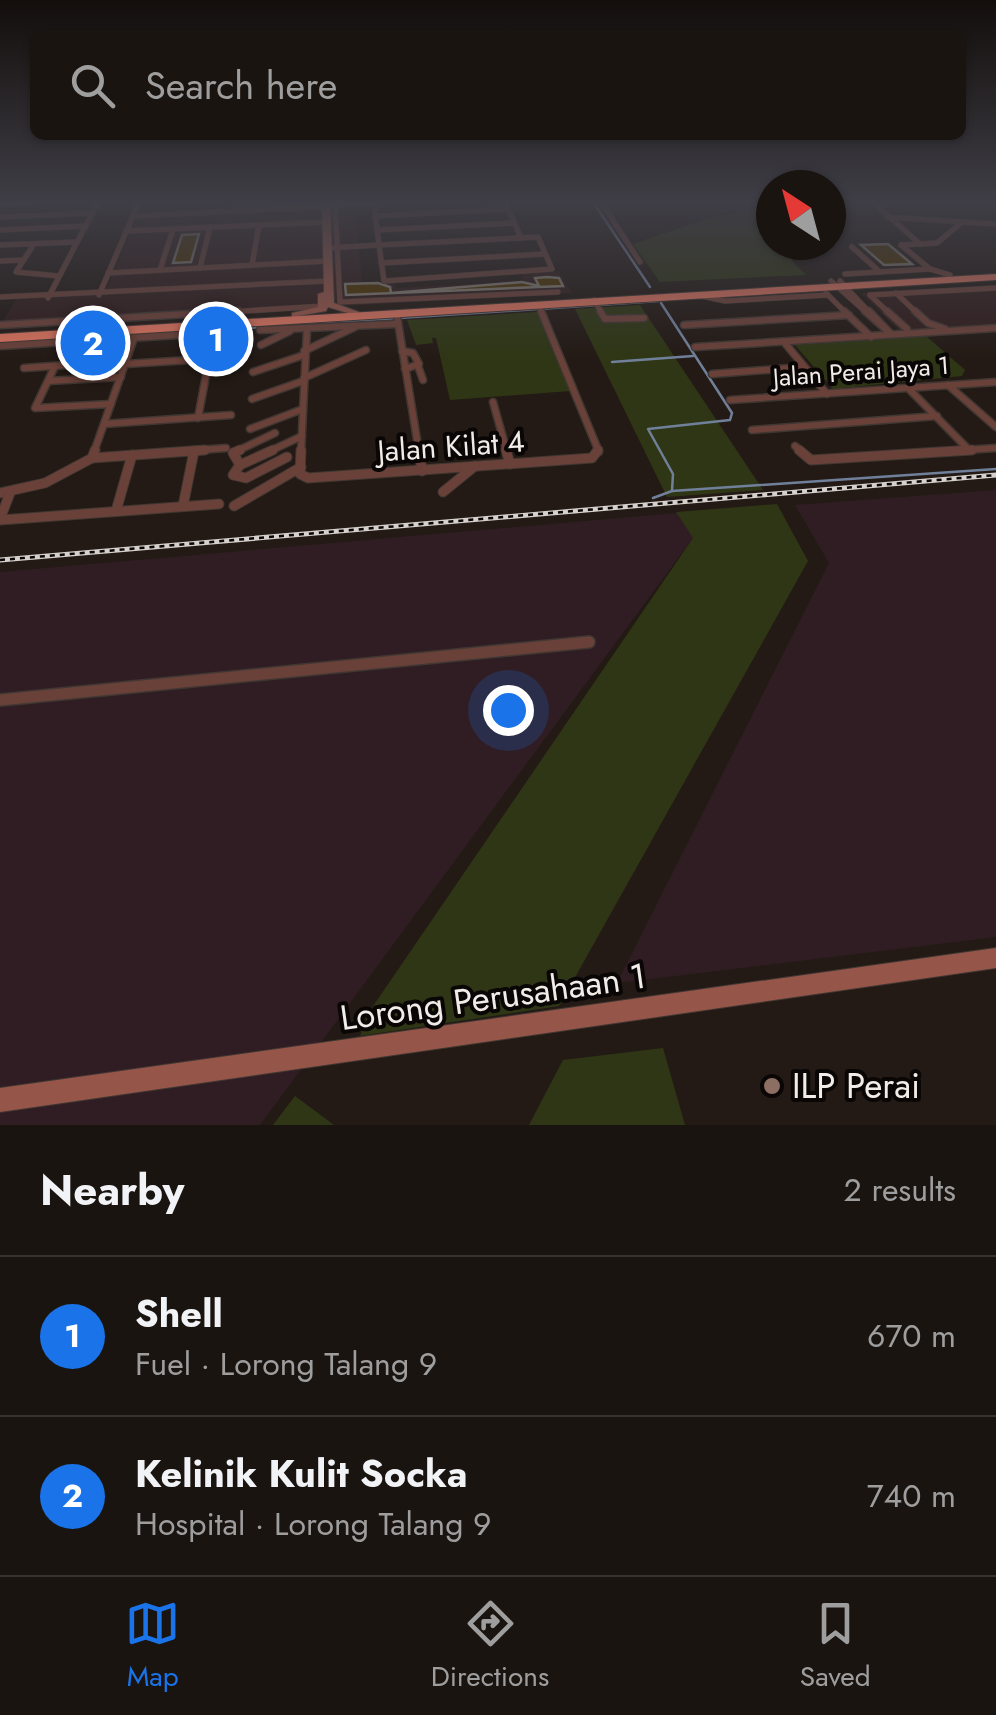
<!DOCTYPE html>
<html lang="en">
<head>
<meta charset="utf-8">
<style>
  body { margin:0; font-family:Jost,sans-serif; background:#27211e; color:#f1f3f6 }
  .compass { position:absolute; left:756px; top:170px; width:90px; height:90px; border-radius:50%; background:#1a1410; box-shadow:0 2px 8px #0004; rotate:324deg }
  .you { position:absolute; left:508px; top:710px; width:35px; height:35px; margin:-25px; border:8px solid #fff; border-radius:50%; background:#1a73e8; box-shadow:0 0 0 15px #1a73e833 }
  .badge { display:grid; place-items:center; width:65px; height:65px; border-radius:50%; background:#1a73e8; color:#fff; font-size:32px; font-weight:700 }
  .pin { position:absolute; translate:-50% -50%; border:5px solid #fff; box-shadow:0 2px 10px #0006 }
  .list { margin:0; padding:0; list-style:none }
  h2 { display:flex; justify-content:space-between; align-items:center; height:130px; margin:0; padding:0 40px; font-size:42px }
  h2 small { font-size:32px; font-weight:400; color:#9f9e9f }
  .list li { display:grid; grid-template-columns:65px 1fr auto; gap:30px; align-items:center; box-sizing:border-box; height:160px; padding:0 40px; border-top:2px solid #383330 }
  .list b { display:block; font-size:38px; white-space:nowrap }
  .list p { margin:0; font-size:32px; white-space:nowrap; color:#9f9e9f }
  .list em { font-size:32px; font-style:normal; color:#9f9e9f }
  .icon { flex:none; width:55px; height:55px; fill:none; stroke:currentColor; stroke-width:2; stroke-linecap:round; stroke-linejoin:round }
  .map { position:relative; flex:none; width:996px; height:1125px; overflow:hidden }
  .search { position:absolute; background:#1a1410; box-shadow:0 2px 8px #0004; left:30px; right:30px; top:30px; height:110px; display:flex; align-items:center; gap:25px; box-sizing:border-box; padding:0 35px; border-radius:15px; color:#9f9e9f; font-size:38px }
  .sheet { height:450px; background:#1a1410 }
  nav { display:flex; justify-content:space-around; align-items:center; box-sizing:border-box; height:140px; border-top:2px solid #383330; background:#1a1410; font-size:28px; color:#9f9e9f }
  nav a { display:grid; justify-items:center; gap:5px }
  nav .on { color:#1a73e8 }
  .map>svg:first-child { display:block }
  .commercial { fill:#311e1d }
  .industrial { fill:#301d23 }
  .green { fill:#2f3615 }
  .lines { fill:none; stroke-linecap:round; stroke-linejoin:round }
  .stream { stroke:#71809a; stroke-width:2.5 }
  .building { fill:#4d3502; stroke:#827c72; stroke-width:2.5 }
  .street-far3-casing { stroke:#403733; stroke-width:6 }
  .street-far2-casing { stroke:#403733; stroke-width:9 }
  .street-far1-casing { stroke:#403733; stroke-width:11 }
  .street-casing { stroke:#403733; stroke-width:14 }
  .secondary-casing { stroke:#403733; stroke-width:2 }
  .highway-casing { stroke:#403733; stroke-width:2 }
  .street-far3 { stroke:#6a4139; stroke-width:5 }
  .street-far2 { stroke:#6a4139; stroke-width:6 }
  .street-far1 { stroke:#6a4139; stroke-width:9 }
  .street { stroke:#6a4139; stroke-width:11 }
  .secondary { fill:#955548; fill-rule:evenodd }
  .highway { fill:#d6715d; fill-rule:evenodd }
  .rail-casing { stroke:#d6d0cc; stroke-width:5 }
  .rail { stroke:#090605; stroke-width:2.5; stroke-dasharray:5; stroke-linecap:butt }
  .education-dot { fill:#8d6e63; stroke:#090605; stroke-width:4 }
  .labels { text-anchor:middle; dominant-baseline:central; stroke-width:8; stroke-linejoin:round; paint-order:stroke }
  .far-street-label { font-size:25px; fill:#f2ece8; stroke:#090605 }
  .street-label { font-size:30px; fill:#f2ece8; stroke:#090605 }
  .near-street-label { font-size:35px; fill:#f2ece8; stroke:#090605 }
  .near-poi-label { font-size:35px; fill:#f2ece8; stroke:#090605; text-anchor:start }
</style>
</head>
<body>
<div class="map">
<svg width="996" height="1125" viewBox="0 0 996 1125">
  <rect width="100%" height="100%" fill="#231a15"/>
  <g class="commercial">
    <path d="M225,203H354L362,283L395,281L396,288L523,281L522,274L559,271L572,293L0,326L17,298L105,292L140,212L224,208Z"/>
    <path d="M981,287L996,289V326L901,333L861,293Z"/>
  </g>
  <g class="industrial">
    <path d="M996,490V937L617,983L829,563L795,505Z"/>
    <path d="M677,513L693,538L260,1125H0V572Z"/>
  </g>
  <g class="green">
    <path d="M756,210L771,217V245H805L813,252L786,254L806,275L660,282L633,244L712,217Z"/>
    <path d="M640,305L763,490L667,497L575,309Z"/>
    <path d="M537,312L570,391L450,400L436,338H432L433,343L416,345L407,320Z"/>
    <path d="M926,336L965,370L962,376L833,389L795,345Z"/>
    <path d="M777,504L808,561L559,1006L360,1036L369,1012L693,538L676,512Z"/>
    <path d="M663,1048L685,1125H529L563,1060Z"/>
    <path d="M295,1096L334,1125H273Z"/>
  </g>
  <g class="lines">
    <g class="stream">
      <path d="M593,202L650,287"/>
      <path d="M247,328L659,301"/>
      <path d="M120,335L163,332"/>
      <path d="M612,362L693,356"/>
      <path d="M672,491L996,469"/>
      <path d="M653,498L672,491L673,474L648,429L730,420L732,413L661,303"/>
    </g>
  </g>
  <g class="building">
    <path d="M199,234L191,262L173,263L182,235Z"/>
    <path d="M888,244L912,264L884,265L861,245Z"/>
    <path d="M547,277L559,278L563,286L346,295L345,284L378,283L390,287L391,293L522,282L539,286L535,278Z"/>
  </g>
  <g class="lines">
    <g class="street-far3-casing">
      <g id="street-far3">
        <path d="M374,202L379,245"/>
        <path d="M505,202L521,238"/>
        <path d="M601,202L640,262"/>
        <path d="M873,202L920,244"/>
        <path d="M1,204L34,202"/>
        <path d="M330,205L375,203"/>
        <path d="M335,205L340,302L558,292"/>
        <path d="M133,216L326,207"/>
        <path d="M375,216L508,209"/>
        <path d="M0,217L93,213"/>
        <path d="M887,217L996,224"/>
        <path d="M0,230L86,226"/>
        <path d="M377,230L514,223"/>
        <path d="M126,231L327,222"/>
        <path d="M538,237L552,269L384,281L379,245Z"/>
        <path d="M34,244L16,272L59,276"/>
        <path d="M0,245L77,242"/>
        <path d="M901,245L937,243L961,223"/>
        <path d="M901,245L930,269L950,275"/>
        <path d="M852,247L880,272"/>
        <path d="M328,248L379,245"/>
        <path d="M0,261L24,260"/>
        <path d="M381,263L545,254"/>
        <path d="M252,265L259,225"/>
        <path d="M200,268L210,227"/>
        <path d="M160,270L173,229"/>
        <path d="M108,273L328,261"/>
        <path d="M845,274L930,269"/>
        <path d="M831,281L868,314"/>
        <path d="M840,281L871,314"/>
        <path d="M826,293L847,314"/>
        <path d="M896,293L918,314"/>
        <path d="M99,295L139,202"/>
        <path d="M697,295L725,301L828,295"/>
        <path d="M870,295L996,288"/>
        <path d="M870,295L890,314"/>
        <path d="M0,297L328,281"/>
        <path d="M48,298L98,202"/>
        <path d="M594,300L602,314"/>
        <path d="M540,308L542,314"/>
        <path d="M196,314L324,306"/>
      </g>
    </g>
    <g class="street-far2-casing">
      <g id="street-far2">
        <path d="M541,311L599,452"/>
        <path d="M600,311L605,319L644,318"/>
        <path d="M844,311L871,337"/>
        <path d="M865,311L890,333"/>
        <path d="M869,311L890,333"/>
        <path d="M887,311L907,329"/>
        <path d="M915,311L928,323L945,329"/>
        <path d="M397,316L419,452"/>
        <path d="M0,325L239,311"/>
        <path d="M684,325L849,315"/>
        <path d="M260,330L396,324"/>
        <path d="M784,342L827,394"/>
        <path d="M261,345L290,331"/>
        <path d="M0,346L242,331"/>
        <path d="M695,347L996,328"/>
        <path d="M304,351L355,327"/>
        <path d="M402,351L413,353L419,364L405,369"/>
        <path d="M125,364L239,357"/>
        <path d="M55,366L35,408L111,404"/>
        <path d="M418,366L423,380"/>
        <path d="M24,368L126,361"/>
        <path d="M253,372L304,355"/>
        <path d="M712,374L804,367"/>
        <path d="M304,378L366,350"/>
        <path d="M48,381L121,377"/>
        <path d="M948,385L996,427"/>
        <path d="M908,388L968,449"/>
        <path d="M252,399L303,381"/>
        <path d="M730,400L996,382"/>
        <path d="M493,402L507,452"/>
        <path d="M198,418L209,359"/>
        <path d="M104,424L231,415"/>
        <path d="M250,429L303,409"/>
        <path d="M752,430L937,416"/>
        <path d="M795,446L802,452"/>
        <path d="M94,452L134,338"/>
        <path d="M172,452L226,448"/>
        <path d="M235,452L275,433"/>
        <path d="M268,452L302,436"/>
        <path d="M301,452L307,329"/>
        <path d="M934,452L996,448"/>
      </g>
    </g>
    <g class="street-far1-casing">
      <g id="street-far1">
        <path d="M301,450L300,474L308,478L592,458L598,450"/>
        <path d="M419,450L422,471"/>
        <path d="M506,450L510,464"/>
        <path d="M799,450L811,460L972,450"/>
        <path d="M92,458L205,450"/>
        <path d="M240,465L233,475L246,478L287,457"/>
        <path d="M240,465L273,450"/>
        <path d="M240,465L233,453L240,450"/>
        <path d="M443,492L475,466"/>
        <path d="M0,493L45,483L92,458L95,450"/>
        <path d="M183,506L194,451"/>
        <path d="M234,506L301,467"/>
        <path d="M116,511L132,455"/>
        <path d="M0,519L10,493"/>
        <path d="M0,520L219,504"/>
      </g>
    </g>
    <g class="street-casing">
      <path id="street" d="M0,700L589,642"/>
    </g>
    <g class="secondary-casing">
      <g id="secondary">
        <path d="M322,202H330L334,303L359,312L354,315L328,307L326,311L292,317V313L318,307V294L324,292Z"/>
        <path d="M996,948V968L0,1112V1088Z"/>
      </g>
    </g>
    <g class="highway-casing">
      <path id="highway" d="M996,274V280L0,342V334Z"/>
    </g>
    <use href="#street-far3" class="street-far3"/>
    <use href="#street-far2" class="street-far2"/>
    <use href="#street-far1" class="street-far1"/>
    <use href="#street" class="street"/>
    <use href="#secondary" class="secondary"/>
    <use href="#highway" class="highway"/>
    <g class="rail-casing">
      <path id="rail" d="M0,560L996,475"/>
    </g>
    <use href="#rail" class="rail"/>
  </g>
  <linearGradient id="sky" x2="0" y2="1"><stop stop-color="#130e0c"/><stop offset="0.56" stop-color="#3f3e46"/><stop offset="1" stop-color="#3f3e46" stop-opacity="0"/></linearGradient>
  <rect width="996" height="360" fill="url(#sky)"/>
  <circle class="education-dot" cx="772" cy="1086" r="10"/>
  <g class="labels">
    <g class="far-street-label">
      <text transform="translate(861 371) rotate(-4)">Jalan Perai Jaya 1</text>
    </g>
    <g class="street-label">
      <text transform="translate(451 446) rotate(-4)">Jalan Kilat 4</text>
    </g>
    <g class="near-street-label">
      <text transform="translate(493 997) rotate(-8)">Lorong Perusahaan 1</text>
    </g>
    <g class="near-poi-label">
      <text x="792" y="1086">ILP Perai</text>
    </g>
  </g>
</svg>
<svg class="compass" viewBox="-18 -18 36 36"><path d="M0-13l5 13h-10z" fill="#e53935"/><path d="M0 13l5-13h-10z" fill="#9f9e9f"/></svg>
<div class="you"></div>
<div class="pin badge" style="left:216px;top:339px">1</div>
<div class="pin badge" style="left:93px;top:343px">2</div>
<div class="search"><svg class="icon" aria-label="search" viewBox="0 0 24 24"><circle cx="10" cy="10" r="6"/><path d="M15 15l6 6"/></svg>Search here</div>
</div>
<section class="sheet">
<h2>Nearby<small>2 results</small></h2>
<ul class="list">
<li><span class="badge">1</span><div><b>Shell</b><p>Fuel · Lorong Talang 9</p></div><em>670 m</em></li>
<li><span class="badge">2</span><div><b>Kelinik Kulit Socka</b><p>Hospital · Lorong Talang 9</p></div><em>740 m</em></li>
</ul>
</section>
<nav>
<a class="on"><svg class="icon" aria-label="map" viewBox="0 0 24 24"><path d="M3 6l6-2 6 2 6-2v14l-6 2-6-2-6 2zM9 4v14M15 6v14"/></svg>Map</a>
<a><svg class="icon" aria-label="directions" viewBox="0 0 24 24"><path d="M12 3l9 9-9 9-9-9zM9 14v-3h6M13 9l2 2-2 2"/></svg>Directions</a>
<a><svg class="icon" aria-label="saved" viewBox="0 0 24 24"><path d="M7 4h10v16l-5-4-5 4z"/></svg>Saved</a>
</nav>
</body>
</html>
